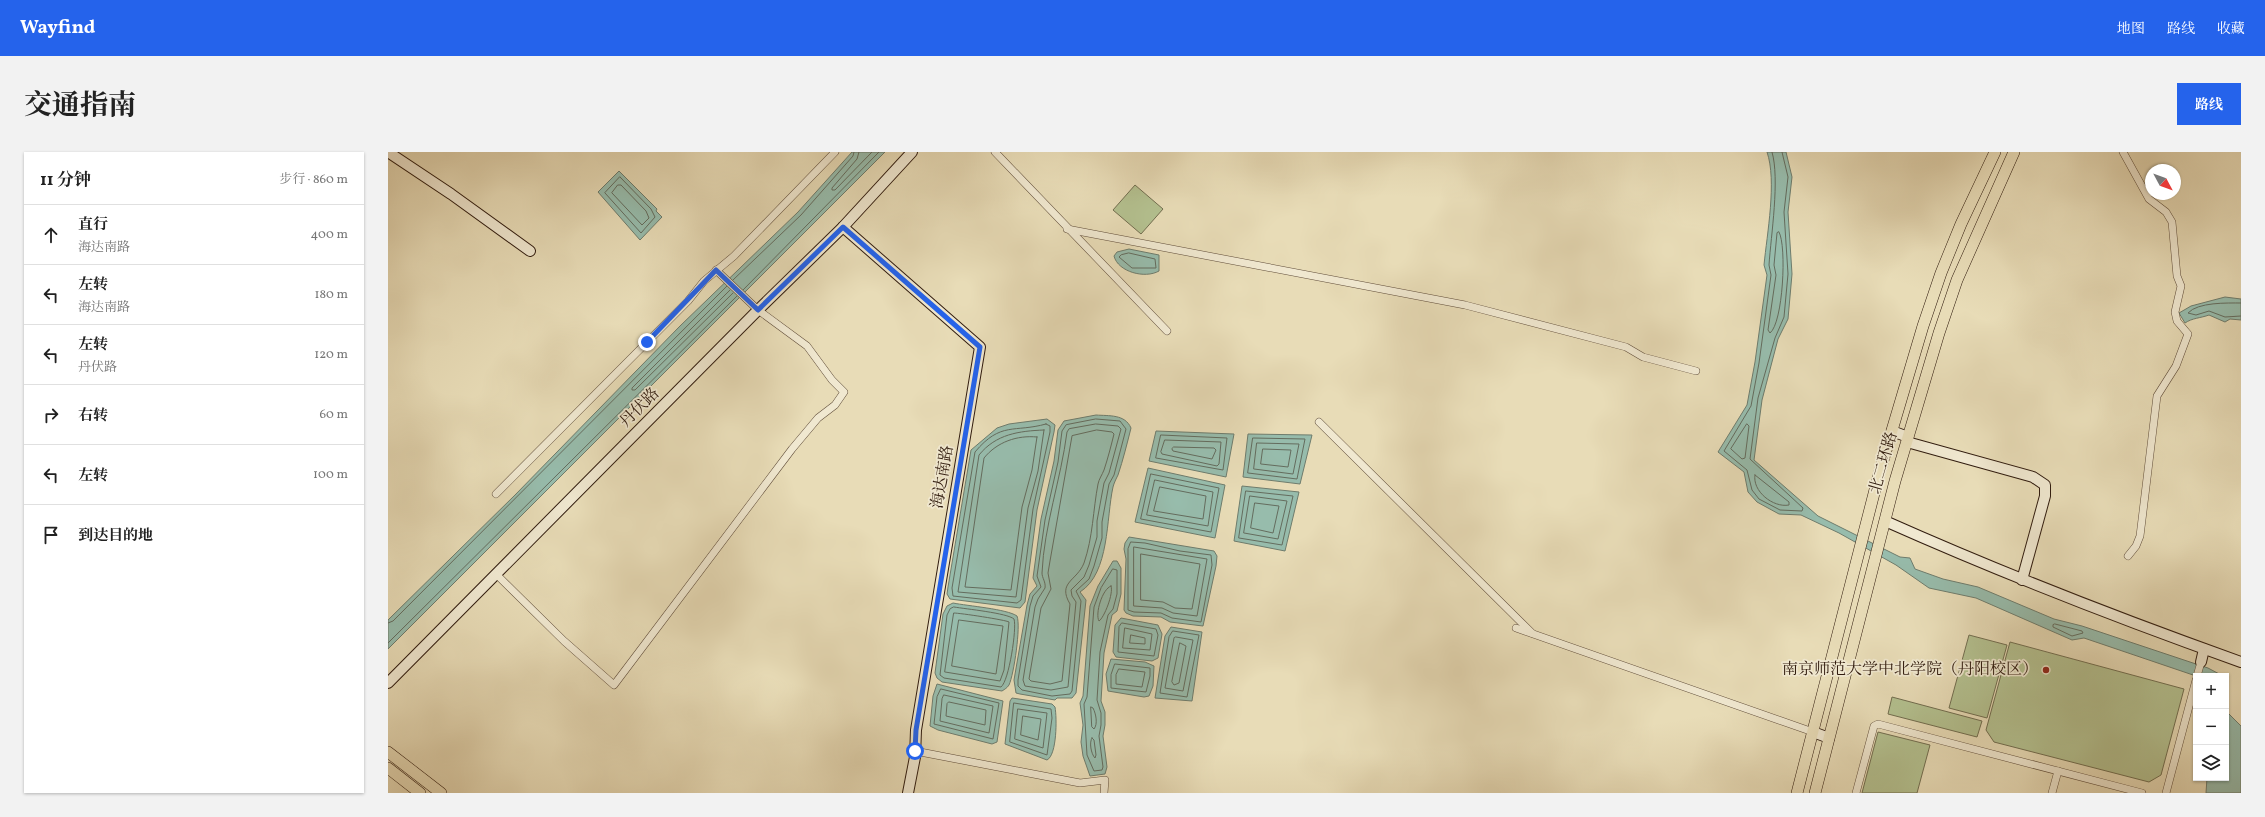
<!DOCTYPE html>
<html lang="zh">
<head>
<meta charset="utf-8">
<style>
  body { margin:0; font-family:Vollkorn,"Noto Serif SC",serif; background:#f2f2f2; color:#222 }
  .controls { position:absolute; right:12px; bottom:12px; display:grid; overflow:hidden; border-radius:0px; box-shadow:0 1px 3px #0004 }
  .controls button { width:36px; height:36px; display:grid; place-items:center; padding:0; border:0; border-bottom:1px solid #e0e0e0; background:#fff; color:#222; font:20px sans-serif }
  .compass { position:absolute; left:1757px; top:12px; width:36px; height:36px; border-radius:50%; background:#fff; box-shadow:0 1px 3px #0004; rotate:131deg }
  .stop { position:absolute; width:12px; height:12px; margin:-9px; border:3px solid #2563eb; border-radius:50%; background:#fff }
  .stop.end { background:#2563eb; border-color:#fff; box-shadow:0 1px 4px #0008 }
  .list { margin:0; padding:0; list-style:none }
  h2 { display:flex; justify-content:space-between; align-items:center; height:52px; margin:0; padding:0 16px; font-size:17px }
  h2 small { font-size:13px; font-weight:400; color:#767676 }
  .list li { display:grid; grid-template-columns:26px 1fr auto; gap:12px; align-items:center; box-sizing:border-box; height:60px; padding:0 16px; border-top:1px solid #e0e0e0 }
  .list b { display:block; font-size:15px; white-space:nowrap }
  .list p { margin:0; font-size:13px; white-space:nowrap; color:#767676 }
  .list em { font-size:13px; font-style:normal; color:#767676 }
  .icon { flex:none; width:22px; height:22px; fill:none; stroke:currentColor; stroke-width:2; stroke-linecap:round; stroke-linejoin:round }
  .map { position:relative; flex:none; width:1853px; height:641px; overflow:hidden; border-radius:0px }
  header { display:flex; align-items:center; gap:24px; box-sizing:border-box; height:56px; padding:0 20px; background:#2563eb; color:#fff }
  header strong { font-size:19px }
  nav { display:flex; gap:22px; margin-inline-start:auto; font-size:14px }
  .intro { display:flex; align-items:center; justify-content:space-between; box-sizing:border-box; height:96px; padding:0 24px }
  h1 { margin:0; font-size:28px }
  .button { padding:10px 18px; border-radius:0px; background:#2563eb; color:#fff; font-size:14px; font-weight:700 }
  main { display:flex; gap:24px; padding:0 24px }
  aside { flex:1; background:#fff; border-radius:0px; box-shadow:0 1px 3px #0004 }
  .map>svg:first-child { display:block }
  .green { fill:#b4c190; stroke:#726e50 }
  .water { fill:#97bcac; stroke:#6e7c6d }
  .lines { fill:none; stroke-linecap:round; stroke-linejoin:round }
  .shore { stroke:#646c5e; stroke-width:1 }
  .street-casing { stroke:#5f4c39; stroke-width:8 }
  .secondary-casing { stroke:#311c0f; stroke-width:12 }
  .primary-casing { stroke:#311c0f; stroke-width:12 }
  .street { stroke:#f0e8d0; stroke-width:7 }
  .secondary { stroke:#f0e8d0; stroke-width:10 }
  .primary { stroke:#e8dcb7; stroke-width:11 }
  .route { stroke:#2563eb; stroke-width:5 }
  .poi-dot { fill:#8f2418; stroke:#f0e8d0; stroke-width:1.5 }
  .labels { text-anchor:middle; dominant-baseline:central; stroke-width:3.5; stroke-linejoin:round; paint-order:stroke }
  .street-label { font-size:16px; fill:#311c0f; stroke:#f0e8d0 }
  .poi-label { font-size:16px; fill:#311c0f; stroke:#f0e8d0; text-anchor:end }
</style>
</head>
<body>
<header>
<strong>Wayfind</strong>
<nav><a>地图</a><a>路线</a><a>收藏</a></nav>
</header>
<div class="intro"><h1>交通指南</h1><a class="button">路线</a></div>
<main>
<aside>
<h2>11 分钟<small>步行 · 860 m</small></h2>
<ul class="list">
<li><svg class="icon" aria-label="ahead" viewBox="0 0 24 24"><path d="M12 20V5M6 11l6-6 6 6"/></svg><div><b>直行</b><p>海达南路</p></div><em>400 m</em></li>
<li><svg class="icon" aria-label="left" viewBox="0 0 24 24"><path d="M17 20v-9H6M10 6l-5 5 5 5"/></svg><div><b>左转</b><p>海达南路</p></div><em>180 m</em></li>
<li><svg class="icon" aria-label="left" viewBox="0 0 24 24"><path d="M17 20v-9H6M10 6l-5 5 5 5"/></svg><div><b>左转</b><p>丹伏路</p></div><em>120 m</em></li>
<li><svg class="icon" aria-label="right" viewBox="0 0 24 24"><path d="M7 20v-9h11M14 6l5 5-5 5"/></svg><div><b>右转</b></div><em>60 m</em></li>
<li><svg class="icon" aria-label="left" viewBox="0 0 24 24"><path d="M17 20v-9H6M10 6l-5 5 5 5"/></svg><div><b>左转</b></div><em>100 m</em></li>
<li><svg class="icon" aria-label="arrive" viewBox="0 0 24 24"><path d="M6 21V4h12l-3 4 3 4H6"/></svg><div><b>到达目的地</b></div></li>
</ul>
</aside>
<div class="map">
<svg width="1853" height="641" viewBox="0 0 1853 641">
  <rect width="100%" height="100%" fill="#e8dcb7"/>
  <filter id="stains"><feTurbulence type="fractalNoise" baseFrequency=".005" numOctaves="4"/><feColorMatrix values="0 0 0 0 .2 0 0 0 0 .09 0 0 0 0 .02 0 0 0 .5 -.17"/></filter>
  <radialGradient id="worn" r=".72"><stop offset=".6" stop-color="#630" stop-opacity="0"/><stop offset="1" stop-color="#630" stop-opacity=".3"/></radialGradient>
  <g class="green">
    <path d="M747,33L775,57L753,82L725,58Z"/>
    <path d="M1581,483L1619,493L1599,566L1561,556Z"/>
    <path d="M1622,490L1796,537L1773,623L1761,630L1606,590L1598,578Z"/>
    <path d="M1504,545L1594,569L1589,585L1500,562Z"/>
    <path d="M1490,580L1542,593L1529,641H1474Z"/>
  </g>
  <g class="water">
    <path d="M464,0H497L0,497V468L127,343L292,174L410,60Z"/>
    <path d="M1379,0H1398L1404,25L1400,60L1404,122L1400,167L1390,187L1374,248L1366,308L1430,364L1512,405L1522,406L1527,417L1555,427L1590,435L1666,467L1694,474L1820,516L1835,524H1808L1696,486L1684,488L1588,446L1541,436L1508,413L1451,381L1413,363L1391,362L1369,350L1360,340L1356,320L1330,300L1359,253L1367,210L1379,123L1376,113C1379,82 1389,29 1379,0Z"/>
    <path d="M231,19L269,57L268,59L274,65L252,88L210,40Z"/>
    <path d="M741,97L771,103V119C757,127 730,120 726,104L729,100Z"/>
    <path d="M1837,145L1853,147V168L1842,167L1837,170L1821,163C1813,166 1804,166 1797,171L1791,161L1803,154Z"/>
    <path d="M708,263C721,264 737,262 743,276C739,292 735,308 730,323C728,327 726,331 725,335C718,366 722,421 692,440L698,448L688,541L684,546H669L667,548L632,542L628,541L626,528L639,453L642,442L649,434L645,426L653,367L666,309L670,278L676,269Z"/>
    <path d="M659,267L667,273L666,280L649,358L637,450L632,456L562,447L559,442L560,435L583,298L609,276L621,272Z"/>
    <path d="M768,279L846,282L838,325L761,309Z"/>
    <path d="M860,282L924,283L912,332L855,325Z"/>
    <path d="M760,316L837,333L827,386L747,370Z"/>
    <path d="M854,334L911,340L897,399L846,389Z"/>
    <path d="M741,385L826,399L829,404L828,414L815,474L782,470L773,465L745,464L738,461L736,458L738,407L736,397L737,391Z"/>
    <path d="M725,409H729L733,416V442L729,459L724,463L716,501L713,549L717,560V573L715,584L719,615L717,622L702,624L695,604L693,590L695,573L692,551L695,544L702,454L710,434Z"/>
    <path d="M565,451C580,454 619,457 629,464C633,474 626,522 621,533C619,536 617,537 614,539L554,530L549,526L547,521L555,462L559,454Z"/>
    <path d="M733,466L770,473L774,482L770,506L764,509L728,505L725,500L727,473Z"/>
    <path d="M783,475L814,480L804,549L767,546L777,484Z"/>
    <path d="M723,507L757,510L766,514L765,534L761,544L756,545L720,539L718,522Z"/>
    <path d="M549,532L615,549L609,590L604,592L550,578L542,574L545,544Z"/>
    <path d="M624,546L664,552L667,555C669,566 669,603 659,608L617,592L622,549Z"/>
    <path d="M1838,559L1853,574V641H1818L1819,626H1838Z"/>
  </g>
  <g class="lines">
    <g class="shore">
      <path d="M471,0L469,7L444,36V38H447L484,0"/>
      <path d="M1384,0C1392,27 1383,83 1381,113L1383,123L1371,211L1363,254L1336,299L1359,318L1364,338L1371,347L1392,358L1414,359L1415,356L1362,307L1370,246L1387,186L1396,165L1400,122L1396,60L1400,25L1394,0"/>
      <path d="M232,25L263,57L267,65L253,81L217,41Z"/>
      <path d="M230,33H233L258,59L261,66L254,73L224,41Z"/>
      <path d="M1391,80C1399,94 1395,171 1382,181L1380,178L1388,123L1386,113L1389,81Z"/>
      <path d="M741,101L767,107L768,116H744L731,105L733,103Z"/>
      <path d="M345,128L413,63L465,4L466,0"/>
      <path d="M342,138L244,236V238H247L345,141"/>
      <path d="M355,138L491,0"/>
      <path d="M1853,151C1839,151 1810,150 1800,161L1808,163L1821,159L1837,165L1853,164"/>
      <path d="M708,267L732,269L738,277L726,323L721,332L714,370V386L706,414L701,427L688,439L693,449L684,539L682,542L664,544L634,538L630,534V528L642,454L645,444L653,435L649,424L657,368L670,310L674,279L678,273Z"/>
      <path d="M658,272L662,274V280L645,357L633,448L629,451L565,444L564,436L587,300C613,269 626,281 658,272Z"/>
      <path d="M708,272L730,274L733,277L721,321L716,331L709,369V385L701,413L696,425L683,438L684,444L688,450L680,535L663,538L637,534L635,528L647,455L650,447L657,436C658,430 654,426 654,421C656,374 673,327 679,280L681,277Z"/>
      <path d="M1359,272L1361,274L1357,306L1354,307L1343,297Z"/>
      <path d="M656,278L650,319L640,356L628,445L570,440L591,303C608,282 631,279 656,278Z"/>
      <path d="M709,278L724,280L726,282C723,294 720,306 716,318C714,323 711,327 710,332C705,358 705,385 696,411C689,429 669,430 682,452L674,529L662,532L643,529L641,527L653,456L663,437L660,421L662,409L684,284Z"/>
      <path d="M773,283L839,286L835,318L768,306Z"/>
      <path d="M649,285L644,318L634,355L623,438L577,435L596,306C609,290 629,283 649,285Z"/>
      <path d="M865,286L917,287L909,327L860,321Z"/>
      <path d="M777,288L833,290L831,312L829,314L774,302L773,300Z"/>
      <path d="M869,291L911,292L905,322L866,317Z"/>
      <path d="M786,295L826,296L828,298L824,307L785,299L784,297Z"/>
      <path d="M875,297L903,298L900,315L873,312Z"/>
      <path d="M763,322L831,336L823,380L753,367Z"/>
      <path d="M1367,323L1401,350V353C1385,356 1364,339 1367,323Z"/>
      <path d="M767,328L825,340L820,374L759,363Z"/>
      <path d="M772,335L818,344L815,367L766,359Z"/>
      <path d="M858,339L905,344L894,393L851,386Z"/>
      <path d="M862,344L899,349L890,387L856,381Z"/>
      <path d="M867,351L891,354L885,381L863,376Z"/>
      <path d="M743,390L757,391L792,399L823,403L824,413L813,470L784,466L773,461L746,460L740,458V397Z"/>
      <path d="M746,395L819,407L809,464L785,461L774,456L746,454Z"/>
      <path d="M753,402L812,412L804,457L787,456L775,450L753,448Z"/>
      <path d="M725,417L729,418V442L725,457L720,463L712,500L709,548L713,561V573L711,584L715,615L714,618L706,619L699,603L696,552L699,545L706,455L713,436Z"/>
      <path d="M723,434C726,441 716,466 711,469C707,462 714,437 723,434Z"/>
      <path d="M566,455C578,457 619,461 626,467C629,476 621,529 613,535L556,526L552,523L559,463L562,457Z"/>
      <path d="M566,461C572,461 618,468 621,470L616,518L612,529L557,520Z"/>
      <path d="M571,468L615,474L608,522L564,514Z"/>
      <path d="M0,471L5,469L339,134"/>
      <path d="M734,471L768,477L770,483L766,504L730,500L731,475Z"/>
      <path d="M1667,472L1694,479L1695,481L1684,484L1665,475V473Z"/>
      <path d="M737,476L764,482L762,498L735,496Z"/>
      <path d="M785,479L811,483L799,545L772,541L781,485Z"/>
      <path d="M743,483L757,486V492L742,491Z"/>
      <path d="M788,485L805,488L795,539L777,536L786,486Z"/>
      <path d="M0,491L349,144"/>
      <path d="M792,491L798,494L791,531L786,533L784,530Z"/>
      <path d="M727,512L762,516V524L758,540L723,536V523Z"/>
      <path d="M731,517L757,520L754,535L728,532V523Z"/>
      <path d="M553,537L611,551L605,587L546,572L549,545Z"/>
      <path d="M556,543L605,554L601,581L552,569L554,547Z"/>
      <path d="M561,550L598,558L597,573L558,564L559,552Z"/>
      <path d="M626,551L663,557L664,566L659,603L622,590Z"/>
      <path d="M703,555L705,556C708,562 710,572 706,577L704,575Z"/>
      <path d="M630,557L659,561L655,596L627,587Z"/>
      <path d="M635,564L653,567L650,588L633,583Z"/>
      <path d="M704,586L706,588L708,603L707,606C703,602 701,590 704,586Z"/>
    </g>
    <g class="street-casing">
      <g id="street">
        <path d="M607,0L779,179"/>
        <path d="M1735,0L1761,47L1778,60L1784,70L1789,124L1793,134L1787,160L1789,169L1800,182L1788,214L1769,244L1752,384L1748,394L1740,404"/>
        <path d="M679,77L1077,153L1238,195L1255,205L1308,219"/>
        <path d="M931,270L1144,481"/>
        <path d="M108,342L300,149L316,129L346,104L447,0"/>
        <path d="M108,422L176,489L226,533L404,297L430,266L447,253L456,240L444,228L419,194L370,158L328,118"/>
        <path d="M1128,476L1425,580"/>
        <path d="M1809,524L1813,510"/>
        <path d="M527,599L692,631L717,628L716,641"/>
        <path d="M1468,641L1486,574L1490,572L1754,641"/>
        <path d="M1664,641L1670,619"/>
        <path d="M1778,641L1808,528"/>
      </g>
    </g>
    <g class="secondary-casing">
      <g id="secondary">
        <path d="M0,0L63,42L142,99"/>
        <path d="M455,75L592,195L528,578L527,605L520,641"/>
        <path d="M1504,279L1520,285"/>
        <path d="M1519,290L1645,325L1657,333V344L1634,428"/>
        <path d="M1497,369C1614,421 1732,467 1853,510"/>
        <path d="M1813,510L1816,497"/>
        <path d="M0,531L370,158L455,75L524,0"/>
        <path d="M1425,580L1441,586"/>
      </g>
    </g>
    <g class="primary-casing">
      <g id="primary">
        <path d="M0,600L53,641"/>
        <path d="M0,616L32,641"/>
        <path d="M1409,641L1491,322L1535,174L1553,121L1573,72L1607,0"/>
        <path d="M1427,641L1507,329L1551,181L1569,128L1626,0"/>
      </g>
    </g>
    <use href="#street" class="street"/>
    <use href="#secondary" class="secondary"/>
    <use href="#primary" class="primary"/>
  </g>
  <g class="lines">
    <path class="route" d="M259,190L328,118L370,158L455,75L592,195L528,578L527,599"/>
  </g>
  <circle class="poi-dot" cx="1658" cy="518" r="4"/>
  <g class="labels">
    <g class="street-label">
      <text transform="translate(252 256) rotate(-45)">丹伏路</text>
      <text transform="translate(1496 311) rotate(-74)">北二环路</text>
      <text transform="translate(555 325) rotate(-80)">海达南路</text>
    </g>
    <g class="poi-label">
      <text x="1650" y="518">南京师范大学中北学院（丹阳校区）</text>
    </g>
  </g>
  <rect width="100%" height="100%" filter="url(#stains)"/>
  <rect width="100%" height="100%" fill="url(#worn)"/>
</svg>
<div class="controls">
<button>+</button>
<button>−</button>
<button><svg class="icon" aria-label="layers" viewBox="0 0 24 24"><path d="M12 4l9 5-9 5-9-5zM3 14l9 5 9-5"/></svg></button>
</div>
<svg class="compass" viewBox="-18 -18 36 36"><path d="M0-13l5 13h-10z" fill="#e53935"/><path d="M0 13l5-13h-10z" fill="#767676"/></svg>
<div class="stop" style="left:527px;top:599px"></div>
<div class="stop end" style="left:259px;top:190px"></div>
</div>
</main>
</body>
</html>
